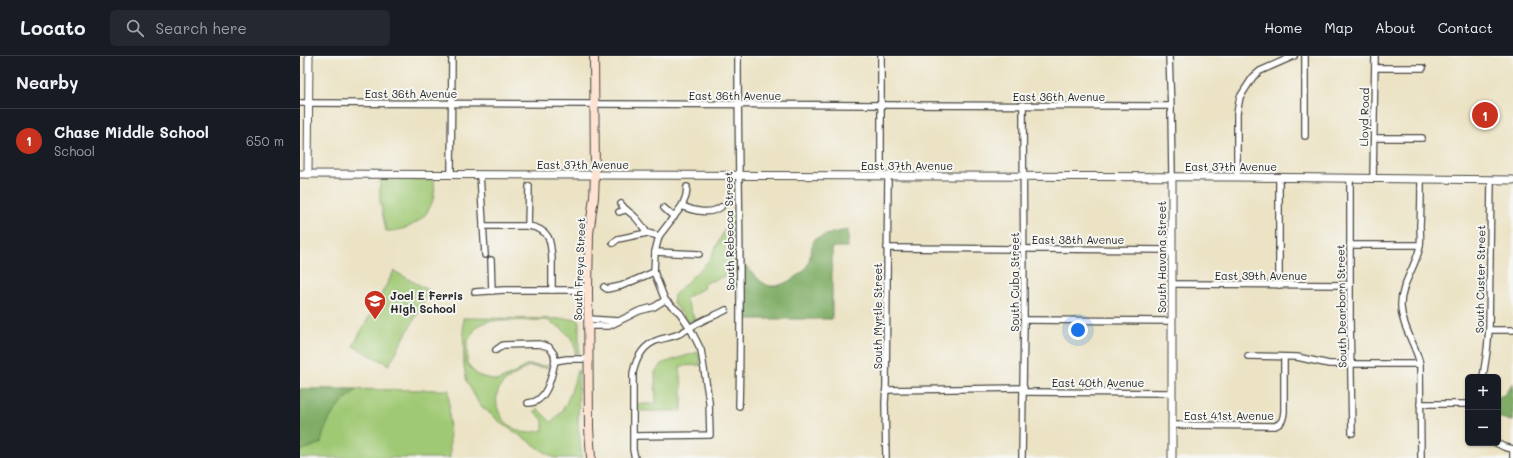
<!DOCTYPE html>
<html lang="en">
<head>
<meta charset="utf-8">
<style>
  body { margin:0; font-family:Mali,sans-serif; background:#242831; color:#f1f3f6 }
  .controls { position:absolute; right:12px; bottom:12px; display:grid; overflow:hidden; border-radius:6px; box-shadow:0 1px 3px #0004 }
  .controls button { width:36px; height:36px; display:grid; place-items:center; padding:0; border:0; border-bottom:1px solid #363941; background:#171b24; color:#f1f3f6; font:20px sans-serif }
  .you { position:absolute; left:778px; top:274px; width:14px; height:14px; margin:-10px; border:3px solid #fff; border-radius:50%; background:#1a73e8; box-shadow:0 0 0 6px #1a73e833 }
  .badge { display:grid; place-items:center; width:26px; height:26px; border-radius:50%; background:#c8321e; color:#fff; font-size:13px; font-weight:700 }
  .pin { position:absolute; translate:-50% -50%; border:2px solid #fff; box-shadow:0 1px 4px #0006 }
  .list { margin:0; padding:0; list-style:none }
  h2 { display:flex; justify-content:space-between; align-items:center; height:52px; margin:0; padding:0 16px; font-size:17px }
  h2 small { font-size:13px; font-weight:400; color:#9ea1a6 }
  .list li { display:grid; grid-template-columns:26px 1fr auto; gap:12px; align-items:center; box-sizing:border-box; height:64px; padding:0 16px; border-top:1px solid #363941 }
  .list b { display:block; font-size:15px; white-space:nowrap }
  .list p { margin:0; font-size:13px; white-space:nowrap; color:#9ea1a6 }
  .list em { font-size:13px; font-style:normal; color:#9ea1a6 }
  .icon { flex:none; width:22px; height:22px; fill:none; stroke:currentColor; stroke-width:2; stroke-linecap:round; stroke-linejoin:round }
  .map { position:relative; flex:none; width:1213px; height:402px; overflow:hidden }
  header { display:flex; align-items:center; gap:24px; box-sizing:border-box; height:56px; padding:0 20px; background:#171b24; border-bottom:1px solid #363941 }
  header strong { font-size:19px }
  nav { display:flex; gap:22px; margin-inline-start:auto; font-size:14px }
  .search { width:280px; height:36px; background:#242831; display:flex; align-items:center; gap:10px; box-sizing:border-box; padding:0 14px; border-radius:6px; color:#9ea1a6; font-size:15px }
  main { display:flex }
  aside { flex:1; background:#171b24 }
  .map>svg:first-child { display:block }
  .green { fill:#a0c975; stroke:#667a50 }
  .forest { fill:#80ad66; stroke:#566c48 }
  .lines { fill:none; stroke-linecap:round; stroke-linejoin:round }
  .minor-casing { stroke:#484742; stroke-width:8 }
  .tertiary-casing { stroke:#484742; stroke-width:9 }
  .secondary-casing { stroke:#484742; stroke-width:10 }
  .minor { stroke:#fff; stroke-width:5.5 }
  .tertiary { stroke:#fff; stroke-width:7 }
  .secondary { stroke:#fee3d2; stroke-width:8 }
  .labels { text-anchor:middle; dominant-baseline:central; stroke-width:4; stroke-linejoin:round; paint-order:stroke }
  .street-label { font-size:11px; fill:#2b2b2b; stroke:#f6f6f2 }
  .poi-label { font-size:11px; font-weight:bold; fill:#2b2b2b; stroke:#f6f6f2; text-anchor:start }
</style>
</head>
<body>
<header>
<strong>Locato</strong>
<div class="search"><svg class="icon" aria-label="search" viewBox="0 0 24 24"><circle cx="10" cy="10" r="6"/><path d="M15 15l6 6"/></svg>Search here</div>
<nav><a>Home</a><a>Map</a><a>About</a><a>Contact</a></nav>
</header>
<main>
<aside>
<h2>Nearby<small></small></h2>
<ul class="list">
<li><span class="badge">1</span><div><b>Chase Middle School</b><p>School</p></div><em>650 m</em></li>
</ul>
</aside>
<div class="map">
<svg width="1213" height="402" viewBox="0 0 1213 402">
  <rect width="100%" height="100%" fill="#f6f6f2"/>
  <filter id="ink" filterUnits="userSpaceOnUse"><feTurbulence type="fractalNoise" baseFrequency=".025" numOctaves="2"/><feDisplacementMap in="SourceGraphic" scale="8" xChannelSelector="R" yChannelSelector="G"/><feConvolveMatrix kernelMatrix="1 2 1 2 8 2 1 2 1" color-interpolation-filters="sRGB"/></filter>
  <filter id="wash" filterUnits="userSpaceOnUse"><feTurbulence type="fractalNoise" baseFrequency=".012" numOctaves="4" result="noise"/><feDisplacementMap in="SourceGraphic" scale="16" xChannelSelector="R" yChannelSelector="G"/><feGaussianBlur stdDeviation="0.9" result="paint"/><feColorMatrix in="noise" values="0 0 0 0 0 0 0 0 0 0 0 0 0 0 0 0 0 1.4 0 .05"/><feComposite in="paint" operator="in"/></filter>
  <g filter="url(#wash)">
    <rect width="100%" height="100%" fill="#ece3c5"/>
    <g class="green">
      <path d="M80,123L134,124C139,154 115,176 86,175L80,145Z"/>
      <path d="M435,153L436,216L403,228L404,232L385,242L395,264L391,266L387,264L373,247L374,239L410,203Z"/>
      <path d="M94,215L130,235L89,309L53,290Z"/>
      <path d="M163,262L279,263V297H275V291L271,282L261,272L247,264L189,265L177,270L167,286V307L177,319L197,325L217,316L226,309L248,310V312L228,310C220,317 202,324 199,333C191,352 204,370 222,376C227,378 238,375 243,374V364L234,355L237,352L251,366C267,355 273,331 277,314L279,315L278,368L282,402H254L201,367L179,348L167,326L164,311Z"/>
      <path d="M398,296L401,309L380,310L382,332V355H335V348H356L355,316L363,307Z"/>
      <path d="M0,333L149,334L150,402H0Z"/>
    </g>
    <g class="forest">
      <path d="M548,174V191H532V263H442V236L446,228L445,220L441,214V210H446C460,224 466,237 487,226C494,222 503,217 507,210C511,203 510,192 515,183L532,177Z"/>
      <path d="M1213,327V364L1211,365L1198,361V341L1204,339Z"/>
      <path d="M0,333H58C38,348 26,362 21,387L0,395Z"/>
    </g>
  </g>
  <g filter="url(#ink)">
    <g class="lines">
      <g class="minor-casing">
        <g id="minor">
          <path d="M438,0C438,117 442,233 439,350"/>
          <path d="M869,0L871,53L872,120"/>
          <path d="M1075,12H1123"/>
          <path d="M0,47L870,50"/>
          <path d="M1005,80V0"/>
          <path d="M1074,82H1122"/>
          <path d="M151,118L152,0"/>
          <path d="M180,119L185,199"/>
          <path d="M581,120V0"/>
          <path d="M937,121V57L940,41L953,21L960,15L994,0"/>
          <path d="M979,121V229"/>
          <path d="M1050,122V263L1052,377"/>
          <path d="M1073,123L1075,0"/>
          <path d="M1121,123C1121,138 1121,154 1120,169C1120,176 1121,184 1120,190C1116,211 1100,229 1101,251C1102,271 1116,289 1120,308L1121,402"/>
          <path d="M321,148C325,154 330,156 335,161C340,166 343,171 347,177L359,180"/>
          <path d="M382,150C393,155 411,159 421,151"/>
          <path d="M364,152L374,161"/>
          <path d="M319,156L325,154"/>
          <path d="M183,170H228C251,173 251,186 252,205C252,214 252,224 252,234"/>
          <path d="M228,170L229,130"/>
          <path d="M313,187L318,183L347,177"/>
          <path d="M1050,189H1120"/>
          <path d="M587,192L872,194"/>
          <path d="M355,196L399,198"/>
          <path d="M191,204L192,235"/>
          <path d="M872,228L1050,229"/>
          <path d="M304,231L307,233L321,230L354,216"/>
          <path d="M175,236L204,234H288"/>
          <path d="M288,263L318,265"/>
          <path d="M724,264L872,265"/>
          <path d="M288,270H309L339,255L354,251L365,244"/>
          <path d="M1189,274H1213"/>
          <path d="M196,294L203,289L239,288L249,291L254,298L255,305L267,303H288"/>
          <path d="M948,300L997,301L1029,308H1120"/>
          <path d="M1183,321L1187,295L1189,274L1191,124"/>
          <path d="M586,334L724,332"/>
          <path d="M724,336L872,337"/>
          <path d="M228,347C247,347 252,319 255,305"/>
          <path d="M1120,348H1168"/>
          <path d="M872,369L975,370C982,367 983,364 984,356V301"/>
          <path d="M334,380L410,379L409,345L401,294L390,272L380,257L365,244L354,216L355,196L359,180L382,150L386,140L387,131"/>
          <path d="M1196,387L1204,391L1213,393"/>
          <path d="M335,402L333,394V317C336,303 343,289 358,284C365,282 372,281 379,278C388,273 397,267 406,263C413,260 419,258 426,254"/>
          <path d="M586,402L585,347L586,330L588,120"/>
          <path d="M722,402L724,264L723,49"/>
          <path d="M1213,402V393"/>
        </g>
      </g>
      <g class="tertiary-casing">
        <g id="tertiary">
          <path d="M0,118L937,121L1213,124"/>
          <path d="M8,118L9,0"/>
          <path d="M872,120V402"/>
        </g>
      </g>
      <g class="secondary-casing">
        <path id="secondary" d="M291,402L289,372L288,234L289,178L294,141L295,119L294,0"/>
      </g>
      <use href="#minor" class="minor"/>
      <use href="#tertiary" class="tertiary"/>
      <use href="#secondary" class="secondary"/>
    </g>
  </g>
  <defs>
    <g id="school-pin" transform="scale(1.15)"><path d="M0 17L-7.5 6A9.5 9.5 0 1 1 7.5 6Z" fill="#c8321e" stroke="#f6f6f2"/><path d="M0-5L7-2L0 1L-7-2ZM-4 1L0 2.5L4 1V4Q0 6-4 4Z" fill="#fff"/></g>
  </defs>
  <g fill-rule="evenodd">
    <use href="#school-pin" x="75" y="245"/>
  </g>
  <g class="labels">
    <g class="street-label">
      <text x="111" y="37">East 36th Avenue</text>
      <text x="435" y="39">East 36th Avenue</text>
      <text x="759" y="40">East 36th Avenue</text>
      <text transform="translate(1064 61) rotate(-89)">Lloyd Road</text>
      <text x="283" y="108">East 37th Avenue</text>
      <text x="607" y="109">East 37th Avenue</text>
      <text x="931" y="110">East 37th Avenue</text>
      <text transform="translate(429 175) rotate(-91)">South Rebecca Street</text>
      <text x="778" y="183">East 38th Avenue</text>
      <text transform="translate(861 201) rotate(-90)">South Havana Street</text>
      <text transform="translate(279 213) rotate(-88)">South Freya Street</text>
      <text x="961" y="219">East 39th Avenue</text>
      <text transform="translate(1180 223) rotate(-89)">South Custer Street</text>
      <text transform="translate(714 226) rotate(-90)">South Cuba Street</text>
      <text transform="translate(1041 250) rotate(-91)">South Dearborn Street</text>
      <text transform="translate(577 260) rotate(-90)">South Myrtle Street</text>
      <text x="798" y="326">East 40th Avenue</text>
      <text x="929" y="359">East 41st Avenue</text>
    </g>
    <g class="poi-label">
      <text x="90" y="239">Joel E Ferris<tspan x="90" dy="13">High School</tspan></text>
    </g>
  </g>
</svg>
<div class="controls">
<button>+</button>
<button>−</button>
</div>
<div class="you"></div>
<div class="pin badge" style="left:1185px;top:59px">1</div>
</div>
</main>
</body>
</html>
